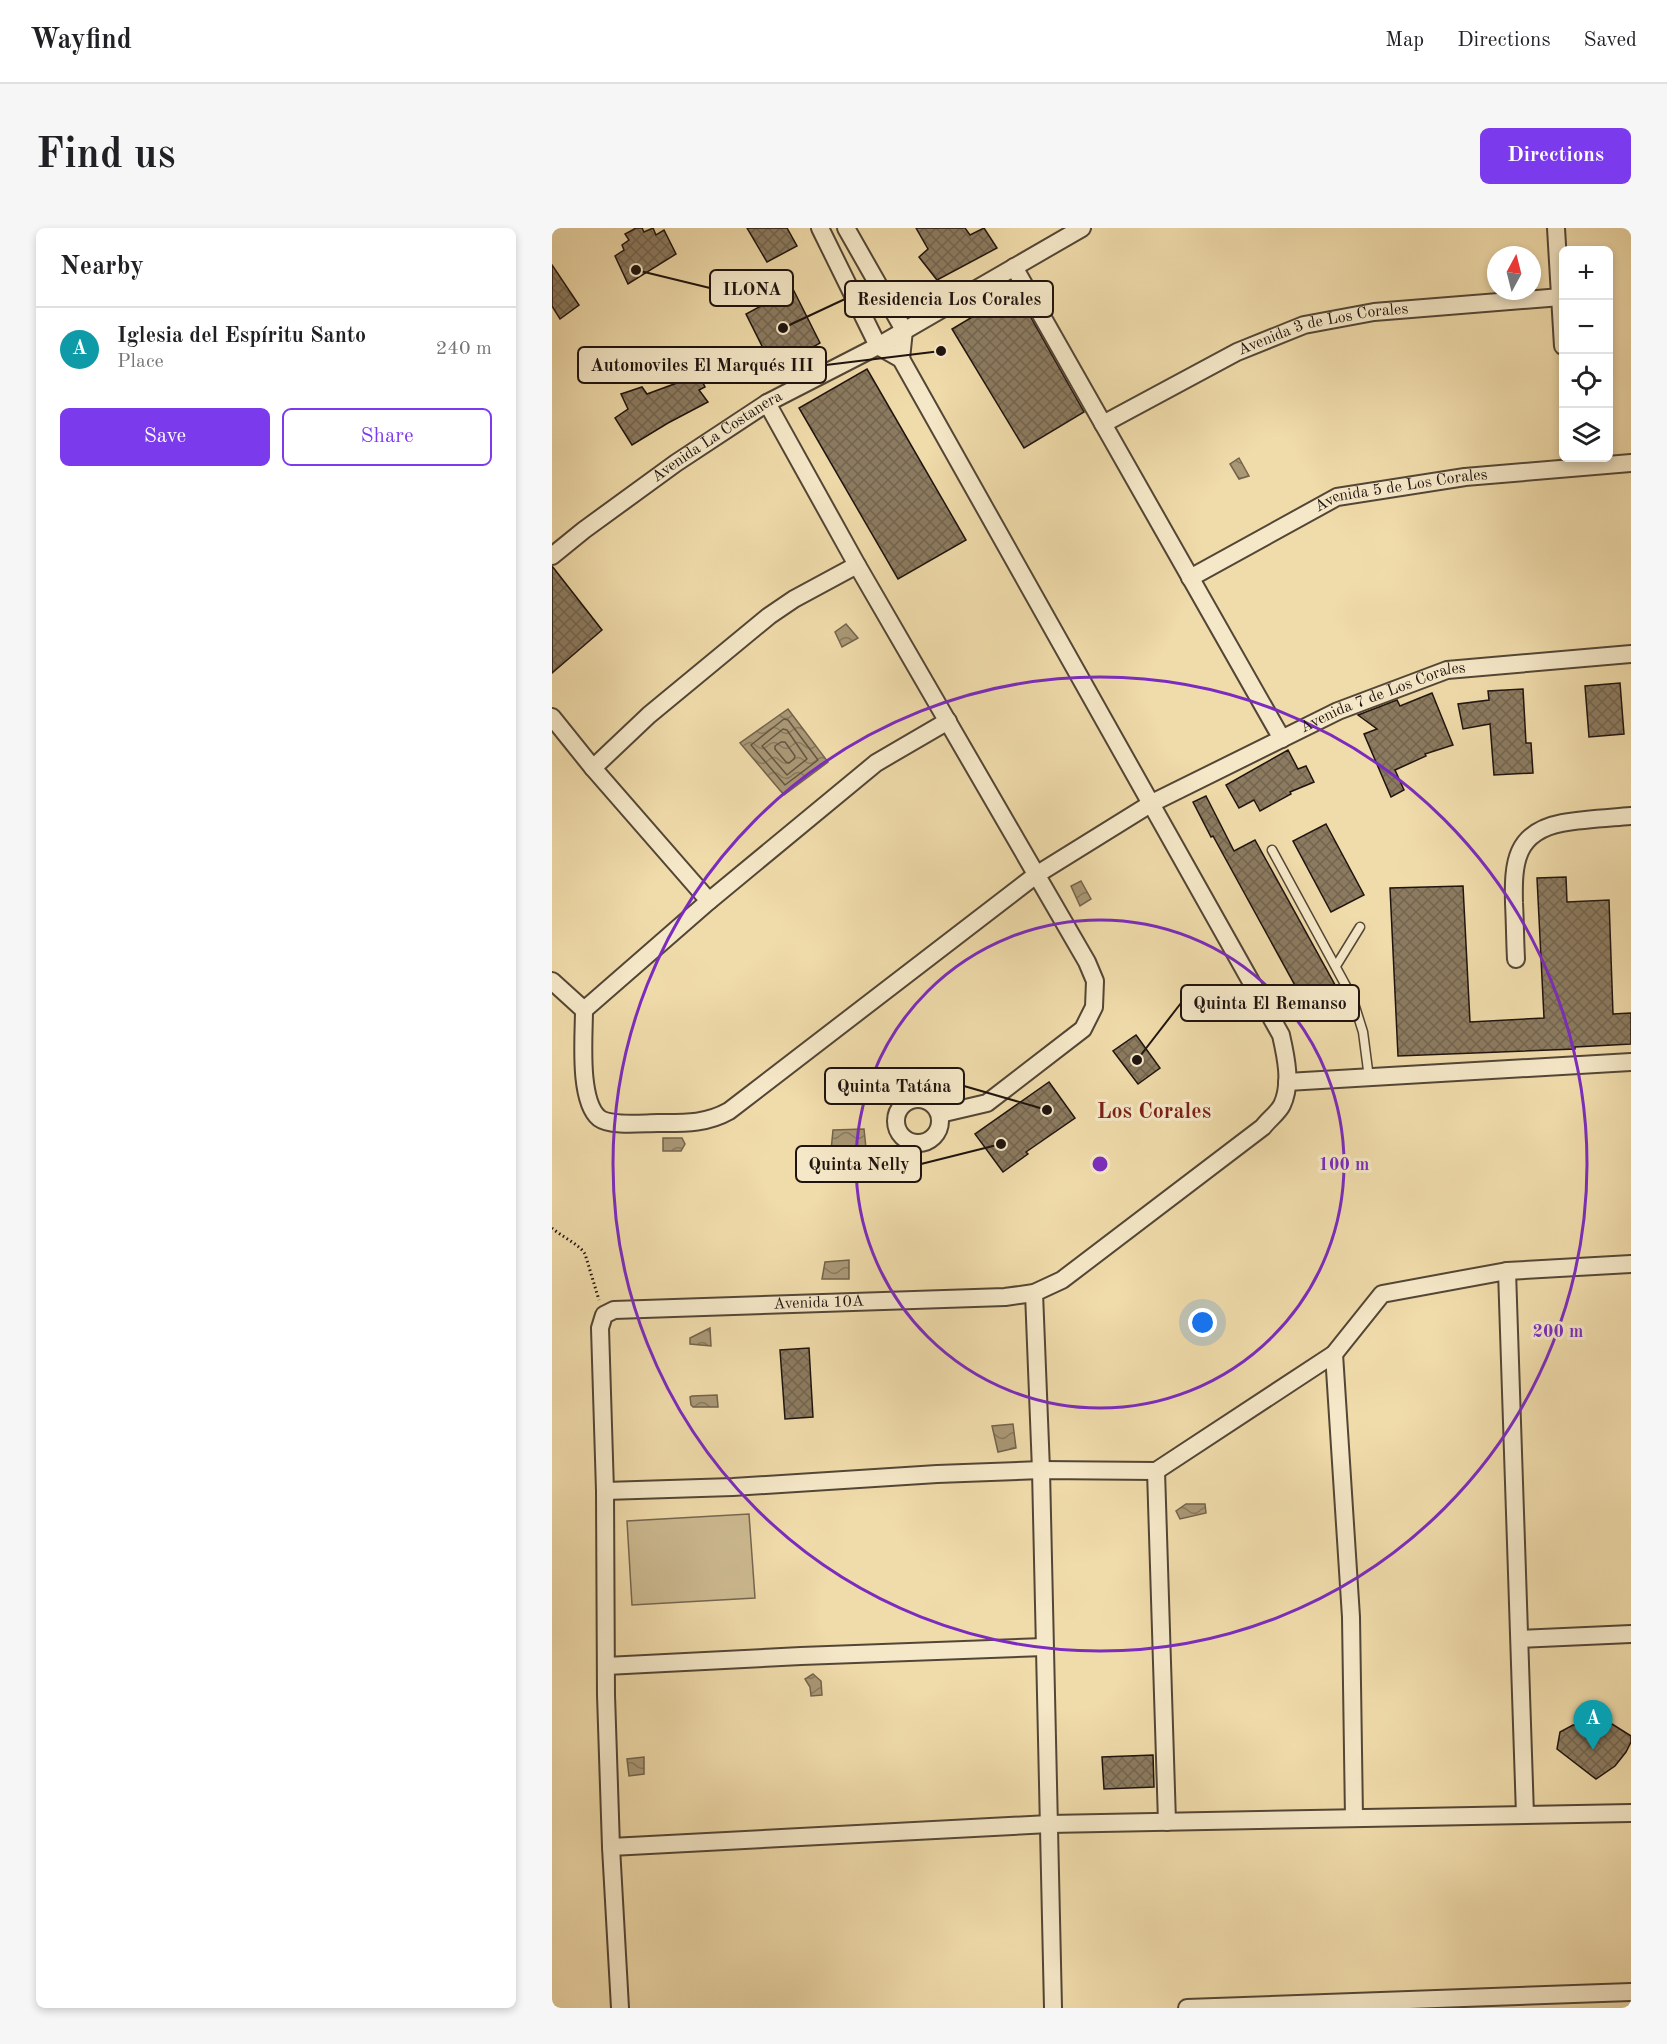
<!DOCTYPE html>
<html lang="en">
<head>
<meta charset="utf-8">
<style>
  body { margin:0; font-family:"Old Standard TT",serif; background:#f6f6f6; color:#202124 }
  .controls { position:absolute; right:18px; top:18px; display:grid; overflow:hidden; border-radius:9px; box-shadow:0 3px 9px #0003 }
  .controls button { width:54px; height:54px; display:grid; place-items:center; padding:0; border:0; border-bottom:2px solid #e0e0e0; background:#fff; color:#202124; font:30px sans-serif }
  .compass { position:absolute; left:935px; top:18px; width:54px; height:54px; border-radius:50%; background:#fff; box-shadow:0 3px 9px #0003; rotate:7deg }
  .you { position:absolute; left:651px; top:1095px; width:21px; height:21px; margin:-15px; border:4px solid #fff; border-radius:50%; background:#1a73e8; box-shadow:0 0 0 9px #1a73e833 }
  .badge { display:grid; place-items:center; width:39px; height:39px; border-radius:50%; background:#7c3aed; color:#fff; font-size:20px; font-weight:700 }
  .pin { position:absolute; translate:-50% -50px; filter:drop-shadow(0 2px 3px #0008) }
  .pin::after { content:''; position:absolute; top:32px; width:21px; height:18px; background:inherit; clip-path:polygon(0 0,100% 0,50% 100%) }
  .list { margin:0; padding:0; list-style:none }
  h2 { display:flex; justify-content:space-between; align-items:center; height:78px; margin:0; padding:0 24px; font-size:26px }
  h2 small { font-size:20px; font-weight:400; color:#757577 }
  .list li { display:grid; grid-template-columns:39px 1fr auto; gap:18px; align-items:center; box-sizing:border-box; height:84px; padding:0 24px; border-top:2px solid #e0e0e0 }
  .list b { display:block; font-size:22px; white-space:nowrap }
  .list p { margin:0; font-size:20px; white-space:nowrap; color:#757577 }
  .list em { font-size:20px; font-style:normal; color:#757577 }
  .actions { display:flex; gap:12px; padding:18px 24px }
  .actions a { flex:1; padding:14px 0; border:2px solid #7c3aed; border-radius:9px; text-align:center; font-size:21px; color:#7c3aed }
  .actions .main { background:#7c3aed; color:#fff }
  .icon { flex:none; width:33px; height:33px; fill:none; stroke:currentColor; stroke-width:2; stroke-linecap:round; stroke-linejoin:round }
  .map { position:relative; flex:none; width:1079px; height:1780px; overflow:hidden; border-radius:9px }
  header { display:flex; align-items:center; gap:36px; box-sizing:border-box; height:84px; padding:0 30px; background:#fff; border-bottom:2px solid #e0e0e0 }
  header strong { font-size:28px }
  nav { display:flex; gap:33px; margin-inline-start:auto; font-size:21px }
  .intro { display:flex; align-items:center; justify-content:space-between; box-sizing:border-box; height:144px; padding:0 36px }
  h1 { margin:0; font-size:42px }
  .button { padding:15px 27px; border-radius:9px; background:#7c3aed; color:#fff; font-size:21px; font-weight:700 }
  main { display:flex; gap:36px; padding:0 36px }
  aside { flex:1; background:#fff; border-radius:9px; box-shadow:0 3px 9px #0003 }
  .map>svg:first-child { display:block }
  .pitch { fill:#ccb990; stroke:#766650; stroke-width:1.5 }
  .water { fill:url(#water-waves); stroke:#72634c; stroke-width:1.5 }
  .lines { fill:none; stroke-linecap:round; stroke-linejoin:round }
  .shore { stroke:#645642; stroke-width:1.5 }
  .building { fill:url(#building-cross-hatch); stroke:#1f140f; stroke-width:1.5 }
  .service-casing { stroke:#534636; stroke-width:11 }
  .minor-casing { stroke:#534636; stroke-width:20 }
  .path { stroke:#1f140f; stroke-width:3; stroke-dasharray:1.5 3; stroke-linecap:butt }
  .service { stroke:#f5e8c8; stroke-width:8 }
  .minor { stroke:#f5e8c8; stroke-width:16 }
  .ring { fill:none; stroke:#7b2cbf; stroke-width:3 }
  .labels { text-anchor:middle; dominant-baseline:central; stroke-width:6; stroke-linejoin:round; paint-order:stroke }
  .street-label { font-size:16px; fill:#1f140f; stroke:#f5e8c8 }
  .district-label { font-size:22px; font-weight:bold; fill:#7a1f14; stroke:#f5e8c8 }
  .centre { fill:#7b2cbf; stroke:#f5e8c8; stroke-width:3 }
  .ring-label { font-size:18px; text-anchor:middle; font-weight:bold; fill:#7b2cbf; stroke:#f5e8c8; stroke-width:6; stroke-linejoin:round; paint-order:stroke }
  .leader { fill:none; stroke:#1f140f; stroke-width:2 }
  .callout-dot { fill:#1f140f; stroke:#f5e8c8; stroke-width:2 }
  .callout { fill:#f5e8c8; stroke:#1f140f; stroke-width:2 }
  .callout-label { font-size:18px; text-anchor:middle; font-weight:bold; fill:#1f140f }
</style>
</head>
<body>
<header>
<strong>Wayfind</strong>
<nav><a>Map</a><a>Directions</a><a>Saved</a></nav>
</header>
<div class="intro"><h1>Find us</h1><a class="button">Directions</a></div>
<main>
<aside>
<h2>Nearby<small></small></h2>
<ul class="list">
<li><span class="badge" style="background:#0f9aa8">A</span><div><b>Iglesia del Espíritu Santo</b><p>Place</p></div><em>240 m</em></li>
</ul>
<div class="actions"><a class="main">Save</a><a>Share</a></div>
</aside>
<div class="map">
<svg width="1079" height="1780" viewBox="0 0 1079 1780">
  <defs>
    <pattern id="water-waves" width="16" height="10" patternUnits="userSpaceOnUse" patternTransform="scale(1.5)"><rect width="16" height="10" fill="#a99775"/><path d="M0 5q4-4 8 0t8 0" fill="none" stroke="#897a5e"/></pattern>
    <pattern id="building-cross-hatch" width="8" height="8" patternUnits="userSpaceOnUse" patternTransform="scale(1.5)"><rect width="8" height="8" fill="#8c7b60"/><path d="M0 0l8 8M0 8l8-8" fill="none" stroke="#72644e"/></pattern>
  </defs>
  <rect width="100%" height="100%" fill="#f0dbaa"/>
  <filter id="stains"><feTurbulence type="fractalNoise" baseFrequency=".00333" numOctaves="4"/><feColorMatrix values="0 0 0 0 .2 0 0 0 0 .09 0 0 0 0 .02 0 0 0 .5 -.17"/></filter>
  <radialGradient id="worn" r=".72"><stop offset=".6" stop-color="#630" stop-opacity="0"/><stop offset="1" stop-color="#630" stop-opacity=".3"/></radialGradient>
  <path class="pitch" d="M197,1286L203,1370L80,1377L75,1293Z"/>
  <g class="water">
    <path d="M687,230L697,248L687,251L678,236Z"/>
    <path d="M294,396L306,410L290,419L283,404Z"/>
    <path d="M236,481L276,534L232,567L188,515Z"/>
    <path d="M529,653L539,671L528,678L519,658Z"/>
    <path d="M312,901L314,920L279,923L281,902Z"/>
    <path d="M111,910H130L133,916L129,923H111Z"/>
    <path d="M297,1032V1051H270L273,1034Z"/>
    <path d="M158,1100L159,1118L138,1116V1110Z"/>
    <path d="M165,1167L166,1179H141L139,1177L138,1169L140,1168Z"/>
    <path d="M461,1196L464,1220L446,1224L440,1198Z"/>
    <path d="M634,1276H653L654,1285L628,1291L624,1283Z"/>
    <path d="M261,1446L269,1453L270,1467L259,1468L258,1459L253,1451Z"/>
    <path d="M92,1529V1546L77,1548L75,1531Z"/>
  </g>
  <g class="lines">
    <g class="shore">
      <path d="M232,491L236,492L266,532L233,557L199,517Z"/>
      <path d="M231,501L235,502L255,531L235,547L210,518Z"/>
      <path d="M229,514H233L243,528L242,531L237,535L234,534L223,521V518Z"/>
    </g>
  </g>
  <g class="building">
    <path d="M84,0H90L92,4L101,0L104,7L112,2L124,26L76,56L63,28L72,22L70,17L77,12L73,6Z"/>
    <path d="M195,0H235L245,18L215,34Z"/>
    <path d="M364,0H413L418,7L432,0L445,20L385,52L367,29L376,21Z"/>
    <path d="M0,37L27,77L8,91L0,78Z"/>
    <path d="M241,61L268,115L222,142L194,86Z"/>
    <path d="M464,63L532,184L472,220L400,101Z"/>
    <path d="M142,137L153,159L147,162L156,174L116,195L80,217L63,190L76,181L69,166L90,159L95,166L133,152L128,144Z"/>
    <path d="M315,141L414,312L346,351L247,180Z"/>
    <path d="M0,338L50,402L0,445Z"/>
    <path d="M1068,455L1072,506L1037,509L1033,458Z"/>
    <path d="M971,461L974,515H979L981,545L942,547L938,496L911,501L906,476L937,472L936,463Z"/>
    <path d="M880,465L901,517L873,526L874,528L843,542L852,562L839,569L812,506L825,501L806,487L845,472L848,478Z"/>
    <path d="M736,522L746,541L754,538L762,554L738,564L739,566L708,583L702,572L687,580L674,557Z"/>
    <path d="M654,568L682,623L703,612L793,775L762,792L661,608L659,609L641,574Z"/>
    <path d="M774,596L812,667L779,684L741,613Z"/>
    <path d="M1014,649L1015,674L1057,672L1061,786L1079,785V816L1023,819V821L846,828L838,660L911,658L918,794L992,790L985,650Z"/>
    <path d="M584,807L608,840L586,856L561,823Z"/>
    <path d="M497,854L523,890L474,924L476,926L451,944L423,906Z"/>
    <path d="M257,1120L261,1189L233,1191L228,1122Z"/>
    <path d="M1060,1496L1079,1508V1514L1074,1524L1063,1538L1044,1551L1005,1521L1008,1504L1021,1497Z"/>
    <path d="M601,1527L602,1559L552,1561L550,1529Z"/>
  </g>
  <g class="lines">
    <g class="service-casing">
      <g id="service">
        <path d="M720,622L800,769L811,804L817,850"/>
        <path d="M784,738L808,699"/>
      </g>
    </g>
    <g class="minor-casing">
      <g id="minor">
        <path d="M294,0L352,102L349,131"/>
        <path d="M1004,0L1011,118"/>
        <path d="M462,39L730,511"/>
        <path d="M215,175L305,337L535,734L543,753L542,779L531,801L435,875L388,886"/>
        <path id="s1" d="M551,196L685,124L752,97L822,84L1009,69"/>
        <path id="s2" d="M0,328L32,302L124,235L215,175L326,118L530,0"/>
        <path id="s3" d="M638,350L785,269L913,249L1079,235"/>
        <path d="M0,489L41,540L157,673"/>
        <path d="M41,540L97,487L217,388L242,371L305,337"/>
        <path d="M964,731C963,712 963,694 962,675C961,635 963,604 1010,595C1033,591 1056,590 1079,588"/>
        <path id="s4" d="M0,753L32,782C32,808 26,872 47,890C59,899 91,895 106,895C132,895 154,896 177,883L484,647L600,575L786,483L895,442L1079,426"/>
        <path d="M32,782L157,673L324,535L396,493"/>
        <path d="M735,854L1079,834"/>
        <circle cx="366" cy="893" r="22"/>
        <path d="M955,1043L973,1587"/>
        <path d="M482,1065L489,1242L501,1780"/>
        <path d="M782,1126L799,1389L802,1590"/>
        <path d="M604,1243L615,1594"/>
        <path d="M53,1263L181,1259L385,1246L489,1242L604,1243L782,1126L830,1066L955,1043L1079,1036"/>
        <path d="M968,1411L1079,1406"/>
        <path d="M54,1438L249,1428L492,1419"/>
        <path d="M59,1619L497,1596L1079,1585"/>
        <path id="s5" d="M68,1780L59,1619L54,1467L53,1263L48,1100L52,1087L62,1082L453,1069L482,1065L510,1052L711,899C716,892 726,885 730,877C740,856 734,829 729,807L349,131L326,118L268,0"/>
        <path d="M635,1780L1079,1764"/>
      </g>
    </g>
    <path class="path" d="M0,1000C10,1009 27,1016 33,1026L47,1072"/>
    <use href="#service" class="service"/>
    <use href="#minor" class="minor"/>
  </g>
  <g class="ring">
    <circle cx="548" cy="936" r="244"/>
    <circle cx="548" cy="936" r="487"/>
  </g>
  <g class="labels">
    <g class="street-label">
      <text stroke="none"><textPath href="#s1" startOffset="242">Avenida 3 de Los Corales</textPath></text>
      <text stroke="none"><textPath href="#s2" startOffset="204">Avenida La Costanera</textPath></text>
      <text stroke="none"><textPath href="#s3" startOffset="232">Avenida 5 de Los Corales</textPath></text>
      <text stroke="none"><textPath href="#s4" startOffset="1066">Avenida 7 de Los Corales</textPath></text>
      <text stroke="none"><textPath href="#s5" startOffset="910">Avenida 10A</textPath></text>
    </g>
    <g class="district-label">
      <text x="602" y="884">Los Corales</text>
    </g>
  </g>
  <circle cx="548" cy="936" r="9" class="centre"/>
  <g class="ring-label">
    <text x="792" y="942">100 m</text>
    <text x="1006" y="1109">200 m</text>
  </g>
  <path class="leader" d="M84 42L158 60M231 100L293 71M389 123L274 137M585 832L629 775M495 882L412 858M449 916L369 936"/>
  <g class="callout-dot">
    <circle cx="84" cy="42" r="6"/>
    <circle cx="231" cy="100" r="6"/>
    <circle cx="389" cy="123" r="6"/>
    <circle cx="585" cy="832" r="6"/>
    <circle cx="495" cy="882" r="6"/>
    <circle cx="449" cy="916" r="6"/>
  </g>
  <g class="callout">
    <rect x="158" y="42" width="83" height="36" rx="6"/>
    <rect x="293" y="53" width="208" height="36" rx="6"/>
    <rect x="26" y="119" width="248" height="36" rx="6"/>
    <rect x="629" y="757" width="178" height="36" rx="6"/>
    <rect x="273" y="840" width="139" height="36" rx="6"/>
    <rect x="244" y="918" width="125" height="36" rx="6"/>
  </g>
  <g class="callout-label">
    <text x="200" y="67">ILONA</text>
    <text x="397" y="77">Residencia Los Corales</text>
    <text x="150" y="143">Automoviles El Marqués III</text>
    <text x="718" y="781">Quinta El Remanso</text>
    <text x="342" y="864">Quinta Tatána</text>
    <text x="307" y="942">Quinta Nelly</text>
  </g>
  <rect width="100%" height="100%" filter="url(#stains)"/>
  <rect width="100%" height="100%" fill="url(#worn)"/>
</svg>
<div class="controls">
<button>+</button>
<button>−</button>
<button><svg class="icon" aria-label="locate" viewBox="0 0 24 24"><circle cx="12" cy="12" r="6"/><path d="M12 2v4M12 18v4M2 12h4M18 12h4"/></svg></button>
<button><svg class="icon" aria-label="layers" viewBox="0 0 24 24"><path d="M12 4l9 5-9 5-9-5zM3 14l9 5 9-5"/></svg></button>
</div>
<svg class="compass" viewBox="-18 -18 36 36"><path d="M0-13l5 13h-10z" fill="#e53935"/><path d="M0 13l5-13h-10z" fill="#757577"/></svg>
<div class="you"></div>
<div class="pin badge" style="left:1041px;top:1522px;background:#0f9aa8">A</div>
</div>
</main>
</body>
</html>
